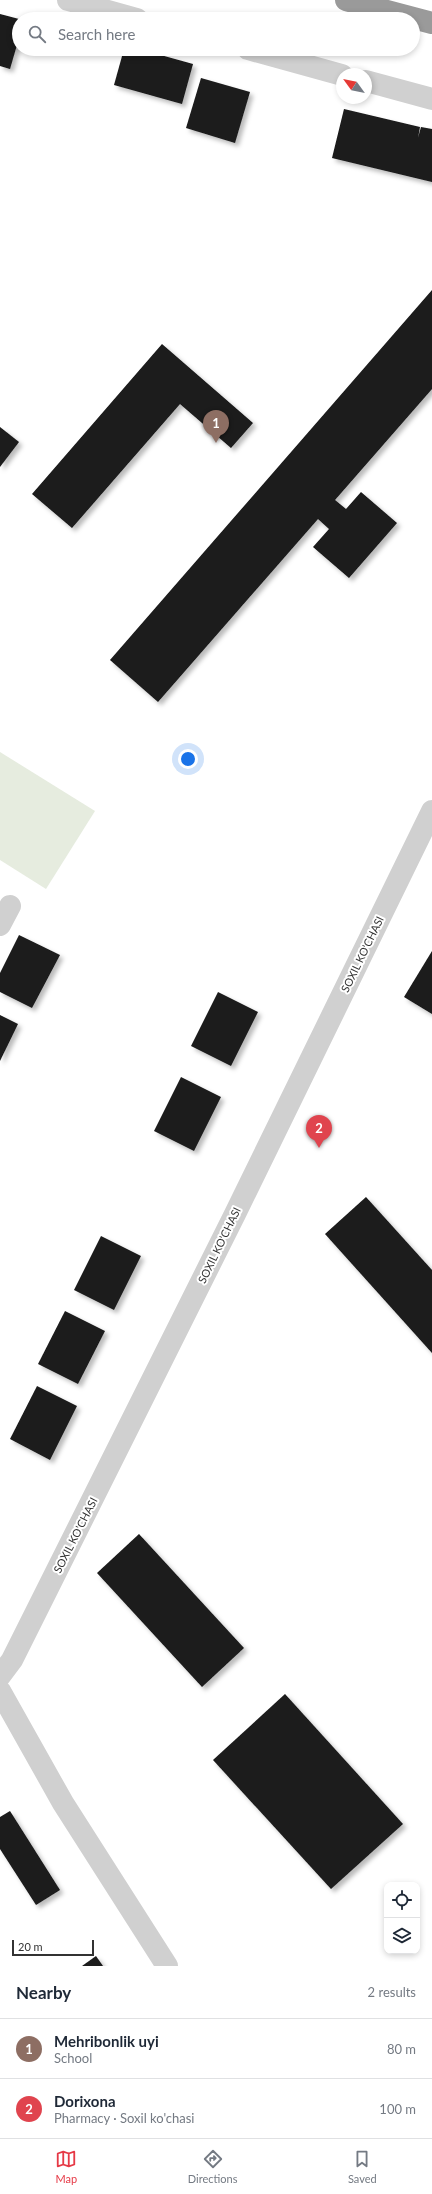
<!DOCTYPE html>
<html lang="en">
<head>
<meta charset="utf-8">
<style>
  body { margin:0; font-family:Lato,sans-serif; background:#f6f6f7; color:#1f2937 }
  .controls { position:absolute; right:12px; bottom:12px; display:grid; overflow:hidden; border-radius:8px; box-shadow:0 2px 6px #0003 }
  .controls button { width:36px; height:36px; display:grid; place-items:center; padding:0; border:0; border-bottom:1px solid #e0e1e3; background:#fff; color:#1f2937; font:20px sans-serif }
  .compass { position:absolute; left:336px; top:68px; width:36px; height:36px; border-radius:50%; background:#fff; box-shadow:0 2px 6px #0003; rotate:303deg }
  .scale { position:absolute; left:12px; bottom:10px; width:82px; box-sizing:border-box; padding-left:4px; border:2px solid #333; border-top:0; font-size:11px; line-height:14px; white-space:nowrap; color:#333; -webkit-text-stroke:3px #fff; paint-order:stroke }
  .you { position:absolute; left:188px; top:759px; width:14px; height:14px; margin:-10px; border:3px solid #fff; border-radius:50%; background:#1a73e8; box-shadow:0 0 0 6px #1a73e833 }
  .badge { display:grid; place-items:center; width:26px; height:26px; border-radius:50%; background:#e63946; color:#fff; font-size:13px; font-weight:700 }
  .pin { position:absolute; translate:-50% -33px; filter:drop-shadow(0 1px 2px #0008) }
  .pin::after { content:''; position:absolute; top:21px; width:14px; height:12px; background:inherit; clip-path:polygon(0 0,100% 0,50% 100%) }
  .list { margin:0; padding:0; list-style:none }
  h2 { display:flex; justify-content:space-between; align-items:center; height:52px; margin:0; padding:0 16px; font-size:17px }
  h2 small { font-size:13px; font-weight:400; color:#747a83 }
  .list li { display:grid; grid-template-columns:26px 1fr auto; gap:12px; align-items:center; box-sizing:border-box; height:60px; padding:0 16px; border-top:1px solid #e0e1e3 }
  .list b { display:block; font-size:15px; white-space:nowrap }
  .list p { margin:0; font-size:13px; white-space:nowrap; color:#747a83 }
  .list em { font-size:13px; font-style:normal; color:#747a83 }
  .icon { flex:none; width:22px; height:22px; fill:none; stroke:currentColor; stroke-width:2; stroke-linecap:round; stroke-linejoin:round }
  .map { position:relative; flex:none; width:432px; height:1966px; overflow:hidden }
  .search { position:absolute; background:#fff; box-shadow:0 2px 6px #0003; left:12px; right:12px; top:12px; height:44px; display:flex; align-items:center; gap:10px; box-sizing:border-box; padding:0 14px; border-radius:22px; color:#747a83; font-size:15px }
  .sheet { height:172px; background:#fff }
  nav { display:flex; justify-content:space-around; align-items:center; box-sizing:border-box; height:56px; border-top:1px solid #e0e1e3; background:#fff; font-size:11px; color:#747a83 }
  nav a { display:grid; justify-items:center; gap:2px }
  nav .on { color:#e63946 }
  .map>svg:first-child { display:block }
  .green { fill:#e6ecdf }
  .building { fill:#1a1a1a; filter:url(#shadow) }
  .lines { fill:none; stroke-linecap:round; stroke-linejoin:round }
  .minor { stroke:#d0d0d0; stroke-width:22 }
  .highway { stroke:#9a9a9a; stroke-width:22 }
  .labels { text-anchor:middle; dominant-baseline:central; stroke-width:4; stroke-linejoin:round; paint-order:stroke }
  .street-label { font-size:11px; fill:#333; stroke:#fff }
</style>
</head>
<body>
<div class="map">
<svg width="432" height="1966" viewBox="0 0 432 1966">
  <defs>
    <filter id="shadow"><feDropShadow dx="3.5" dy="3.5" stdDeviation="2" flood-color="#0004"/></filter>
  </defs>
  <rect width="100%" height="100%" fill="#fff"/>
  <path class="green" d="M0,752L95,811L46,889L0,860Z"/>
  <g class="building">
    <path d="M0,14L19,19V38L10,69L0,66Z"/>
    <path d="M124,49H139L193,64L182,104L114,85Z"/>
    <path d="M201,78L250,92L235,143L186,128Z"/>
    <path d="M344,109L420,127L418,138L421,127L432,129V182L332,158Z"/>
    <path d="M432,290V389L335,500L346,509L361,492L397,523L349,578L313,547L329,529L318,519L158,702L110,660Z"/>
    <path d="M162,344L253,423L231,448L180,404L72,528L32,494Z"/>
    <path d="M0,427L19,442L0,467Z"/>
    <path d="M19,935L60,955L32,1008L0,992V973Z"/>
    <path d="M432,951V1014L404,997Z"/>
    <path d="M218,992L258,1012L231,1066L191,1046Z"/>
    <path d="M0,1015L18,1024L0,1061Z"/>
    <path d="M181,1077L221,1097L194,1151L154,1131Z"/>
    <path d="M366,1197L432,1270V1353L325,1234Z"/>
    <path d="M101,1236L141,1256L114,1310L74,1290Z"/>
    <path d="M65,1311L105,1331L78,1384L38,1364Z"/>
    <path d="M37,1386L77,1406L50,1460L10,1439Z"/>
    <path d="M139,1534L244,1648L202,1687L97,1573Z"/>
    <path d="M285,1694L403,1824L331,1889L213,1760Z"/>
    <path d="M10,1811L60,1890L36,1905L0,1849V1817Z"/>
    <path d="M96,1956L103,1966H82Z"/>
  </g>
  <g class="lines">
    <g class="minor">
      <path d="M68,0L137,19"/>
      <path d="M248,49L342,75"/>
      <path d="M366,81L432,99"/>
      <path d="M0,925L10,906"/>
      <path d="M0,1676L12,1660L235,1214L432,811"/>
      <path d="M0,1691L63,1803L167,1966"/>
    </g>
    <path class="highway" d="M346,0L432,23"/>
  </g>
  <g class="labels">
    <g class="street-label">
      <text transform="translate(362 954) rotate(-64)">SOXIL KO'CHASI</text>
      <text transform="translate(219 1245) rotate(-64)">SOXIL KO'CHASI</text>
      <text transform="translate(75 1535) rotate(-63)">SOXIL KO'CHASI</text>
    </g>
  </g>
</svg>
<div class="controls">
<button><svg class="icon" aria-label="locate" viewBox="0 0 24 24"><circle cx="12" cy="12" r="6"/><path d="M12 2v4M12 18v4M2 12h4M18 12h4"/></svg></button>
<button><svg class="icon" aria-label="layers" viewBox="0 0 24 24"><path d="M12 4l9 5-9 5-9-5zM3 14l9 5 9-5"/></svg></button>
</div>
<svg class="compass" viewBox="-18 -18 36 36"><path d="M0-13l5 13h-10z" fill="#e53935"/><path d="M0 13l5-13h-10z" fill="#747a83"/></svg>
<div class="scale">20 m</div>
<div class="you"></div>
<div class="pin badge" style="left:216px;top:443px;background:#8d6e63">1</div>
<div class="pin badge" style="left:319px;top:1148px;background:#e0444e">2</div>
<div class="search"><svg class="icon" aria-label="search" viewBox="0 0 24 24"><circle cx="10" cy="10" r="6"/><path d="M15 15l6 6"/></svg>Search here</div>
</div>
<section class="sheet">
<h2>Nearby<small>2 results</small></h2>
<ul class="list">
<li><span class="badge" style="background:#8d6e63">1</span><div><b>Mehribonlik uyi</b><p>School</p></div><em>80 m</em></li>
<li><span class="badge" style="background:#e0444e">2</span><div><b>Dorixona</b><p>Pharmacy · Soxil ko'chasi</p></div><em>100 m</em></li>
</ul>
</section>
<nav>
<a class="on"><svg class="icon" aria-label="map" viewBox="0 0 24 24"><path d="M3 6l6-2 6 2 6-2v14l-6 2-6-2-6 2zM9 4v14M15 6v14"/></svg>Map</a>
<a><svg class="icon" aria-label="directions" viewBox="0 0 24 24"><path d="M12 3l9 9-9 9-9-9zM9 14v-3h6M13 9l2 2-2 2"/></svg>Directions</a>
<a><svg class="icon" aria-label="saved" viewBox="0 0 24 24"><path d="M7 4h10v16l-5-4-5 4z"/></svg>Saved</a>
</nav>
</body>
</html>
